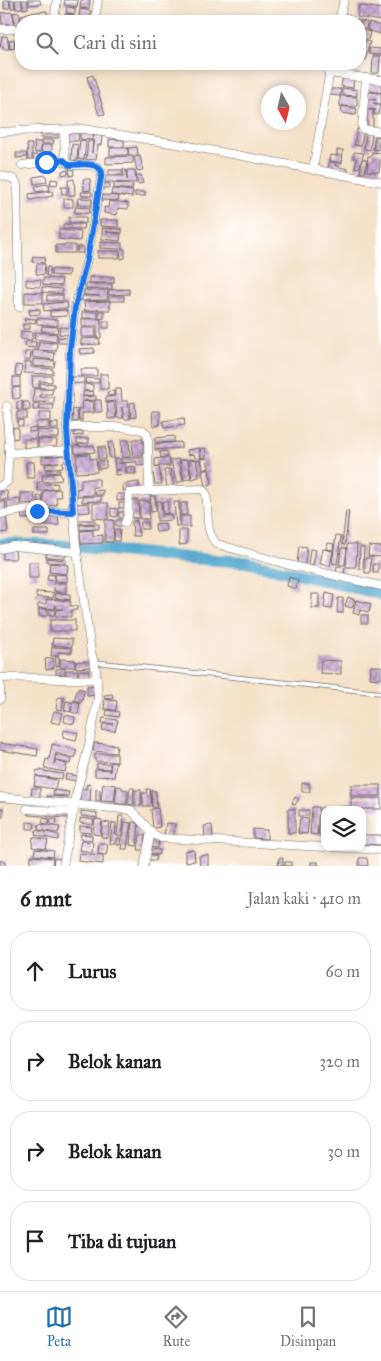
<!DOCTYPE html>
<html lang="id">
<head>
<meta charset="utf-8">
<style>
  body { margin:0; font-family:"IM FELL Great Primer",serif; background:#f2f2f2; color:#202124 }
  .controls { position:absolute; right:15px; bottom:15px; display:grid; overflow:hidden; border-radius:10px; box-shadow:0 2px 8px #0003 }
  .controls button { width:45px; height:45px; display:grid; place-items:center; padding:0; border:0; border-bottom:1px solid #e0e0e0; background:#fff; color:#202124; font:25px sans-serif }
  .compass { position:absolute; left:261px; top:85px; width:45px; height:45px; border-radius:50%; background:#fff; box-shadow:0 2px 8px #0003; rotate:172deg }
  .stop { position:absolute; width:15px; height:15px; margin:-11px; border:4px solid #1a73e8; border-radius:50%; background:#fff }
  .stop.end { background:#1a73e8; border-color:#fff; box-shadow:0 1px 5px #0008 }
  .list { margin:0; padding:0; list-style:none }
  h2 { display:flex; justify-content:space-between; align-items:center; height:65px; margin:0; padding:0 20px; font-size:21px }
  h2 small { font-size:16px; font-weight:400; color:#757577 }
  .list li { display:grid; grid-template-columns:32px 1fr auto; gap:15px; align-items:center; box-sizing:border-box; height:80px; margin:0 10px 10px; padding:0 10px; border:1px solid #e0e0e0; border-radius:20px }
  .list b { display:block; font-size:19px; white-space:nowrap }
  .list em { font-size:16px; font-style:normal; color:#757577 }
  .icon { flex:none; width:28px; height:28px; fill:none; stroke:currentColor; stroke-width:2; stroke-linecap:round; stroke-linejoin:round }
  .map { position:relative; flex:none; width:381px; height:866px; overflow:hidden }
  .search { position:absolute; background:#fff; box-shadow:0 2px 8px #0003; left:15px; right:15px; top:15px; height:55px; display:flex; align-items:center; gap:12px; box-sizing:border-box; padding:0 18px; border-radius:20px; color:#757577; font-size:19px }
  .sheet { height:425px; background:#fff }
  nav { display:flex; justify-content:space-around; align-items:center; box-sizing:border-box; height:70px; border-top:1px solid #e0e0e0; background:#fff; font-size:14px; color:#757577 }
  nav a { display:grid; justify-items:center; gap:2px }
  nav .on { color:#1f6fb2 }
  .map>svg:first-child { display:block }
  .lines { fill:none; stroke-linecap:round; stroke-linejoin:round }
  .river { stroke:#50a5cc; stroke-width:12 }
  .building { fill:url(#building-cross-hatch) }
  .service-casing { stroke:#726b62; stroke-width:5.5 }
  .minor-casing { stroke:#726b62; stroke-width:9 }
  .service { stroke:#fff; stroke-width:4 }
  .minor { stroke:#fff; stroke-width:8 }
  .route { stroke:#1a73e8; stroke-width:6 }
</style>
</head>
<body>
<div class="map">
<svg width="381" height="866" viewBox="0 0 381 866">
  <defs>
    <pattern id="building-cross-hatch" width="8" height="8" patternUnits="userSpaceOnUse" patternTransform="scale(1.25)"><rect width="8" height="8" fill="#ceabd6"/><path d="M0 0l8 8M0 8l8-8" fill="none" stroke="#a78bae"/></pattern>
  </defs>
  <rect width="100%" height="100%" fill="#fff"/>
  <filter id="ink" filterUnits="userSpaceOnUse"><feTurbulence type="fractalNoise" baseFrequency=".02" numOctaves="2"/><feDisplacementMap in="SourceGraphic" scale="10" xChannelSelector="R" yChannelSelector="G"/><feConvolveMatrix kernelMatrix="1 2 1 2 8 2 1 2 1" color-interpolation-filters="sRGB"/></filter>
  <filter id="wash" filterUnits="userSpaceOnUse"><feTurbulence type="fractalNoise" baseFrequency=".0096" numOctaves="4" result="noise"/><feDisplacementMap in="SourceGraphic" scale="20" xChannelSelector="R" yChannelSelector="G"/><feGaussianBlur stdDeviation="1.12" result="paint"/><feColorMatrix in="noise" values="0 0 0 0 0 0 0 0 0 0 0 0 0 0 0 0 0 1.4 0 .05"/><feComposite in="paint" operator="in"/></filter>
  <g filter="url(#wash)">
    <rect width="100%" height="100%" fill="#f5e1c8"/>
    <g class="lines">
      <path class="river" d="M0,544L71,546L188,558L246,562L381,594"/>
    </g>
    <g id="blocks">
      <g class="building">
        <path d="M4,0H9L10,8L4,9Z"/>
        <path d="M10,0H14L15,8H11Z"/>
        <path d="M15,0H22V8L16,9Z"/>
        <path d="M22,0H28V8L23,9Z"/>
        <path d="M28,0H40L41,4L29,5Z"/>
        <path d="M65,0H78L77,7L64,5Z"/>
        <path d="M81,0H90L89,9L80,8Z"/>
        <path d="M359,5L381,9V21L357,17Z"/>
        <path d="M67,7L75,8V14L66,13Z"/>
        <path d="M80,9L91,11L90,18L79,17Z"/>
        <path d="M47,11L48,21H28L27,13Z"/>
        <path d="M13,12L14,26H8V23L2,24L1,13Z"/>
        <path d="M19,12L21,25H15L13,13Z"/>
        <path d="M26,14L27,21H21V15Z"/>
        <path d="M65,14L74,15L73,21L65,20Z"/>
        <path d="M77,18L89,19V21H77Z"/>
        <path d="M346,18L358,20V21H345Z"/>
        <path d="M360,21L367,22L366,29L360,28Z"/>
        <path d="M369,22L381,26L380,34L367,30Z"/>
        <path d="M360,29L370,32L368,40L360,38Z"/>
        <path d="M2,36H7L9,49H3V46L0,47Z"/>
        <path d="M21,38V47H16L15,39Z"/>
        <path d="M14,39L15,48L10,49L9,40Z"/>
        <path d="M361,40L370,42L365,60L360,59Z"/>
        <path d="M369,48L381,49V55L369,54Z"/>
        <path d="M373,56H380L379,73H372Z"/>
        <path d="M335,64H345L344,71L334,69Z"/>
        <path d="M93,75L105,114L99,115L87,77Z"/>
        <path d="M343,77L354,79L353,88L341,86Z"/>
        <path d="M367,81L381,83V93L366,90Z"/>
        <path d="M342,88L357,90V96L342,95Z"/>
        <path d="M331,89H341L340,96L331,95Z"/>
        <path d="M369,92L381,93V104L373,103L380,105L378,115L374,114V110H376L366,109L368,99L376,100L368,98Z"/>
        <path d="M340,96L357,97V107L340,106Z"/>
        <path d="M342,106L357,109L356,115L341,113Z"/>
        <rect x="367" y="110" width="6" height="19"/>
        <path d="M357,129L364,130L361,146L354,145Z"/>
        <path d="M68,133L79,134L78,141H68Z"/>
        <path d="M80,133L93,134V140L80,139Z"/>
        <path d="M366,133L372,134L370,150L364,149Z"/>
        <path d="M41,134H58V138H40Z"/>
        <path d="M94,134L102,136L101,145H98L96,159L86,160L88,141H93L92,153Z"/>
        <path d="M375,136L380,137L378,150L373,149Z"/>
        <path d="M109,139L124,140V147H109Z"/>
        <path d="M42,140H54L53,144H42Z"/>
        <path d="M80,140L86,141L84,160L78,159Z"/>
        <path d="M34,142H41V152L35,153Z"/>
        <path d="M27,144H32V162H28Z"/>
        <path d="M72,144L78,145L77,161H71Z"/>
        <path d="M42,145H52V152H41Z"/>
        <path d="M137,147L138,154L129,155L128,148Z"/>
        <rect x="110" y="148" width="18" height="7"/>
        <path d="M337,150H343L342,163L329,161L330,155L337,156Z"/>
        <path d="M354,152L364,153L359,168L355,167L357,158H354Z"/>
        <path d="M372,152L381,153L379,172L367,171L368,156H372Z"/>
        <path d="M16,153H26L27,157L16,158Z"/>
        <rect x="33" y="155" width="18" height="6"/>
        <path d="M133,156V163L106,164V157Z"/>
        <path d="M140,156L143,170L137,171L134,157Z"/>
        <path d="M362,159L367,160L365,173H360Z"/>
        <path d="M329,161L336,163L335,166L348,169L346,176L328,169Z"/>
        <path d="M55,163L56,167L43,170L42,165Z"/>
        <path d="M69,169H73L74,175L70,176Z"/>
        <path d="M68,170V174L62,175V171Z"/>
        <rect x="109" y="170" width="13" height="5"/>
        <path d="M123,170H126L127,180V170H135L136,183L105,182V176H124Z"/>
        <path d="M46,175L47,182L34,184L33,177Z"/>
        <path d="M136,175H141L143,183L138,184Z"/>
        <path d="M51,179L58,180L57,185L50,184Z"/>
        <path d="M74,179L75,195H69L68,180Z"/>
        <path d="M83,179H90L91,190L84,191Z"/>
        <path d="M102,183L110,184V188H102Z"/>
        <path d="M114,183L133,185L132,190L114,188Z"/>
        <path d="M49,184L50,190L36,192L35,186Z"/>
        <path d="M61,187H67V194H62Z"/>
        <path d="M112,189L133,191L132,197L111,195Z"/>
        <path d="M52,191L53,196L30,200L29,194Z"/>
        <path d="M81,192H92V196H82Z"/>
        <rect x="135" y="192" width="10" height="4"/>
        <path d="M103,195L119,196L118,201L102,200Z"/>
        <path d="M64,198L73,199V207H64Z"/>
        <path d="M78,198L92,199L91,206L77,205Z"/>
        <path d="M109,201L128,203V209L118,208L117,215L104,213V207L108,208Z"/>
        <path d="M75,207L90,208L89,213H75Z"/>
        <rect x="69" y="217" width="17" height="6"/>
        <path d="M100,220H118V227L100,226Z"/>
        <path d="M63,224H84L83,229H63Z"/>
        <path d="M102,228L122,229V233L106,232L121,234L120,241L102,239Z"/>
        <path d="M59,230L81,232L80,241L59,239Z"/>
        <path d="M100,242L122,243V249H125V258L121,259L120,249L100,248Z"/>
        <rect x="56" y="245" width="19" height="8"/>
        <rect x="77" y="247" width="6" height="6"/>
        <rect x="98" y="251" width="21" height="7"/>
        <path d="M33,256L45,257L44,263L32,262Z"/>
        <path d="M37,264H45L44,275L36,274Z"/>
        <path d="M47,267H50V276H46Z"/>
        <path d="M51,269L69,270L68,276L51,275Z"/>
        <rect x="89" y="277" width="25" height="6"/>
        <path d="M43,278L62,279L61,286L43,285Z"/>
        <path d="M26,279L41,280L40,287L26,286Z"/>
        <rect x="86" y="284" width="26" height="5"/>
        <path d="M42,287L62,289V294L42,292Z"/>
        <path d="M129,289V294L109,295V290Z"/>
        <path d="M84,290H108L107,300L82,301V296H100L84,295Z"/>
        <path d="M25,292L43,293V303H25Z"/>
        <rect x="47" y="295" width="16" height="6"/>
        <rect x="109" y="296" width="15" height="5"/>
        <path d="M110,301V310H99L98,308V310L85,311L84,302Z"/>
        <path d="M67,302L68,308L44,311L43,304Z"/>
        <path d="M40,309V314L30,315L29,310Z"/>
        <path d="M67,310V316L50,317V311Z"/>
        <path d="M99,311H104V318L99,319Z"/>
        <rect x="82" y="312" width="16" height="6"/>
        <path d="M25,318L36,319L35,323L24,321Z"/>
        <path d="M37,318L58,320V326L37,324Z"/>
        <path d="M82,319H101V338H97V326L82,327Z"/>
        <rect x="103" y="321" width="6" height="7"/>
        <rect x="23" y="324" width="7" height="5"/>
        <path d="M42,326L58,327L57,333L41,331Z"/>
        <path d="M60,327L69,328V335L59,334Z"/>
        <path d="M81,328H95L96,337H81Z"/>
        <path d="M21,331L32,332V340L21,339Z"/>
        <path d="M35,332L57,334V342L34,339Z"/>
        <path d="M58,337L68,338V343H58Z"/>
        <path d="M99,338L100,344L81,345V339Z"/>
        <path d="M26,341L36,342V348L25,347Z"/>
        <path d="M39,342L57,343L56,351L38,350Z"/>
        <path d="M94,348V353L80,354L79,349Z"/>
        <path d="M33,350L55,353L54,360L32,357Z"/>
        <path d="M25,352H31L30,360H24Z"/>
        <path d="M33,359L55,361L54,367L33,366Z"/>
        <path d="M25,362H31V367L53,369V374L24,373Z"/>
        <path d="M16,365L22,366L21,376L15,375Z"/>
        <rect x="81" y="369" width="16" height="7"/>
        <rect x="100" y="374" width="8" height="15"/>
        <path d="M32,376H52V382L39,381V388L33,387Z"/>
        <rect x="13" y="377" width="7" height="10"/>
        <path d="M72,377H84V383L72,384Z"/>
        <path d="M86,378L99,379V383H85Z"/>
        <path d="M40,383L54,384V388H40Z"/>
        <path d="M84,384L93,385V391H84Z"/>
        <path d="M20,387V398L13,399L12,388Z"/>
        <path d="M34,389H53L52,394H40V397H54V403L33,402Z"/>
        <path d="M115,389H121L122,401H128L130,419H124L122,407L123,418H117L116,401L106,402V397L115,396Z"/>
        <path d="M93,391L94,395L83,396V392Z"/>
        <path d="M114,391V395L108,396L107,392Z"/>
        <path d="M96,396V400L82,401V397Z"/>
        <path d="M95,400H101L102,412H95Z"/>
        <path d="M22,401V410H17V402Z"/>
        <path d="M93,401L94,413H82V421H79L78,409H82L81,402Z"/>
        <path d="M23,402H29L30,410L23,411Z"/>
        <path d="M114,402L116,418L108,419L107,403Z"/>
        <path d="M135,402L136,417L131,418L130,403Z"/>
        <path d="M39,403V410H33V404Z"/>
        <path d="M40,405H54L53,410H40Z"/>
        <path d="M77,409L78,421L73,422L72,410Z"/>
        <path d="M152,411H160V425L153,426Z"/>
        <rect x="17" y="412" width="10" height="7"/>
        <rect x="39" y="413" width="12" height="8"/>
        <path d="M184,418L185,425L164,428L163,421Z"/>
        <path d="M23,420V426H18L17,421Z"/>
        <path d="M36,422H49V428L36,429Z"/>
        <rect x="50" y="423" width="8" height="6"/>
        <path d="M18,427V438L13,439L12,428Z"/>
        <path d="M35,427L36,431L29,432V428Z"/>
        <path d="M37,430L59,431V438H36Z"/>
        <path d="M83,431V435L74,436V432Z"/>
        <path d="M174,436V442L155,443V438Z"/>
        <path d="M89,438V443L77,444V439Z"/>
        <rect x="24" y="439" width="13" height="9"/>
        <path d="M38,439L57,440L56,449L38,448Z"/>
        <path d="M133,439H143V456H132Z"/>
        <path d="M121,440H129L130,457H122Z"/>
        <path d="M113,442L114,458H109L108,443Z"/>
        <path d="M181,442V448L155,450V444Z"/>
        <path d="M80,445V447L94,445L95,452L75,454L74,446Z"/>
        <rect x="98" y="447" width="7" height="12"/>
        <path d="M199,448L201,459L196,460L194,454L188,455L187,450Z"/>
        <path d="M205,448L206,457L201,458L200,449Z"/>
        <path d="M167,451L168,457L161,458L160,452Z"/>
        <path d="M90,454V459H96L97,472L76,473L77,455Z"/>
        <path d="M65,455L66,461L62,462L63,467L46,469L45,464L59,462L42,463V457Z"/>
        <path d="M119,458V464L125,463L126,474L115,475V470H120H115L114,459Z"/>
        <path d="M121,458H146V465L137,466V462L121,463Z"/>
        <path d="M162,458H169L170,466H155V459Z"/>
        <path d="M207,458L209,468L203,470L201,459Z"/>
        <path d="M179,459L183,481L176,483L171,460Z"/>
        <path d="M187,459L191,478L184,480L180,460Z"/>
        <path d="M196,459L199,477L192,479L189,460Z"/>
        <path d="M98,461H106V468L98,469Z"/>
        <path d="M26,462H34L35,478H27Z"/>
        <path d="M135,466L136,474H127V467Z"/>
        <path d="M159,467L162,484H155L152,468Z"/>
        <path d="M60,469V472L46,473V470Z"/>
        <path d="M170,469L174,486L167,487L164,470Z"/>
        <path d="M209,469L212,484L205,486L202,471Z"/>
        <path d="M60,473L62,480L43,482L42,475Z"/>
        <path d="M81,479H99V487H93V495L76,496V489L81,488Z"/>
        <path d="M43,481L44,484L57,483L58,488L38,491L37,483Z"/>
        <path d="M139,482V489L123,491V484Z"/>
        <path d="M60,489L61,497H56L57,505L43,506V491Z"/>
        <path d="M103,490V495H95L94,491Z"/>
        <path d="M7,491L8,499L0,500V492Z"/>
        <path d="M21,493H34L35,503L21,504Z"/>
        <path d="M117,494H126V500L117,501Z"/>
        <path d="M37,496H42L43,507H37Z"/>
        <path d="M101,496V501L82,502V497Z"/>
        <path d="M150,496H155L156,511L151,512Z"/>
        <path d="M20,499V508L8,509L7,501Z"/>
        <path d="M132,500H138L139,518H132Z"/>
        <path d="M0,501H5L6,510L0,511Z"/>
        <rect x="140" y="501" width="9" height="18"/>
        <path d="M157,501H161L162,515L171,514L172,520L157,521Z"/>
        <path d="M168,501V513L163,514L162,502Z"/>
        <path d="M174,502H179L180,526H176Z"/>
        <path d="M89,503L90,512L76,513L75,504Z"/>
        <path d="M93,503H108V519L93,518Z"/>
        <rect x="119" y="503" width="6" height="5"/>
        <rect x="181" y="503" width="6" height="12"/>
        <path d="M111,508L118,509L117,517L111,516Z"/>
        <path d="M35,511L36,518L22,519L21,512Z"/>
        <path d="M346,511H349L345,545L342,544Z"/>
        <path d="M58,512L59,525H41V513Z"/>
        <rect x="119" y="512" width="7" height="6"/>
        <path d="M0,515H6L8,532L0,533Z"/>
        <rect x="181" y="516" width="9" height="11"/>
        <path d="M77,520H95V523L77,524Z"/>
        <path d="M105,520H114L113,542H105Z"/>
        <path d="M116,520H122L121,526H116Z"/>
        <path d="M132,521H137L139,536H133Z"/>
        <rect x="141" y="522" width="7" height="7"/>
        <path d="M165,523L166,531L156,532L155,524Z"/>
        <path d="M99,524V529L80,530V525Z"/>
        <path d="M115,529H120L119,541H114Z"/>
        <rect x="34" y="530" width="15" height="5"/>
        <path d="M93,530V536L103,535V543L81,544L80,531Z"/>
        <path d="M179,530H187V544L179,545Z"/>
        <path d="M336,535L341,536L337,564L332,563Z"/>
        <path d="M328,543L334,544L333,550L326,549Z"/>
        <path d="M347,544H357L356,567H346Z"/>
        <path d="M299,546L307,547L305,565L297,564Z"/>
        <path d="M369,546L381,547V557L368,556Z"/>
        <path d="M360,547H364L363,569H359Z"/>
        <path d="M341,548H347L345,565H339Z"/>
        <path d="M310,549L316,550L313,566L308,565Z"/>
        <path d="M323,549L333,551L330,566L320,564Z"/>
        <path d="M15,550L16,559H3V551Z"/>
        <path d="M47,550L66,552L65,558L46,557Z"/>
        <path d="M47,558L66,560V563L47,562Z"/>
        <path d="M365,558H371L370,573H365Z"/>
        <rect x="29" y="562" width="9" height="16"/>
        <path d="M50,563L68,565L67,574L49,572Z"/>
        <rect x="373" y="564" width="5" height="9"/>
        <path d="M337,566L345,568L344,574L336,573Z"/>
        <path d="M48,574L55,575L54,581L47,580Z"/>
        <path d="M55,574L67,575V582L55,581Z"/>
        <path d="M289,577L298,580L296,589L287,586Z"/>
        <path d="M53,583H66V592H55Z"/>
        <path d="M36,592L54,593L53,598L36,597Z"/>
        <path d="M56,593L70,594V600L55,598Z"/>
        <path d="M326,593L334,595L332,609L324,608Z"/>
        <rect x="312" y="594" width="7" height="14"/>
        <path d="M348,597L355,600L352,608L345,606Z"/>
        <path d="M338,598H343V613H337Z"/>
        <path d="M47,599L71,601L70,606H77V610H71V617L55,616L56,610L63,609H56V605L55,609L38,608V604H46Z"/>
        <path d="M356,600L371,604L369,612L360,610L359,615L353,613Z"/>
        <rect x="39" y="609" width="8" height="7"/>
        <path d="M49,609L55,610L54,615H49Z"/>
        <rect x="361" y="615" width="7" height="8"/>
        <rect x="50" y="620" width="25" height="11"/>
        <path d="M53,638L72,639V647L52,645Z"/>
        <path d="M52,647L72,648V653L58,652V656H51Z"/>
        <path d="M59,657L60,665L56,666L55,658Z"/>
        <path d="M53,658L54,668L46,670L45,659Z"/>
        <path d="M60,659L75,660V667H60Z"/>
        <path d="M321,660L341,661V674L320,673Z"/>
        <path d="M91,661V667L76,668L75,662Z"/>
        <path d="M371,666H381V679L370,678Z"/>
        <path d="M65,668V674L56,675V669Z"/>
        <path d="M66,670H78L77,676L66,675Z"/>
        <rect x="79" y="670" width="10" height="6"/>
        <path d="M94,685L95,695L87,696V686Z"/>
        <path d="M78,688L85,690L81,702L74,700Z"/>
        <path d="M112,694L113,698L105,699L104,695Z"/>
        <path d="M58,697L64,698L62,710L56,709Z"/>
        <path d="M105,699L117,701L116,710L104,709Z"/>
        <path d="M66,701L73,703V701L80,703L78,714L71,712L72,706L70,712L64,710Z"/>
        <path d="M107,710L119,712L118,717L106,715Z"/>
        <path d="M54,711L63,713L60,724L51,722Z"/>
        <path d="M65,715L75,717L74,724L64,722Z"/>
        <path d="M103,718L118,720L115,731L102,730L103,724H113L102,723Z"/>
        <path d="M64,730L78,733L76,740L63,737Z"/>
        <path d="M0,743L38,749L37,756L0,750Z"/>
        <path d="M94,743L117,745L116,753L93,751Z"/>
        <path d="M52,744L77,750L75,758L56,753L54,764L55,761L67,764L65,772L44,768L46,759L49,760Z"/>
        <path d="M95,754H117V762L95,761Z"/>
        <path d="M56,755L72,759L70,764L55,760Z"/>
        <path d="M111,762L116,763L114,777L95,776V769L110,770V772Z"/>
        <path d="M97,763L110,764V769L97,768Z"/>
        <path d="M37,770L63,774L62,779L36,776Z"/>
        <path d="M66,774L78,776L77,781L65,779Z"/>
        <path d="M36,776L57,780L55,789L34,786Z"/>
        <path d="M302,783H309L310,792H302Z"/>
        <path d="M87,784L91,785L90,802L80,801V789H86Z"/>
        <path d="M103,784L116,785L114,802L101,801Z"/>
        <rect x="351" y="785" width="30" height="11"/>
        <path d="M117,786L122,787V789L128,790L126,805L115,803Z"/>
        <path d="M32,788H40V799H31Z"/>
        <path d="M130,788H134L133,805L128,804Z"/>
        <path d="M96,789L100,790V801H96Z"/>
        <path d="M146,789H150L152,806H143L142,793H147Z"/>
        <path d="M54,790L69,792L68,796L53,795Z"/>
        <rect x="135" y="790" width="6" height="16"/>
        <path d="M151,791H156L157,807H152Z"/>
        <path d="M47,796L68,797V803L47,801Z"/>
        <path d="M295,797L299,799L295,805L292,803Z"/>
        <rect x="351" y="798" width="30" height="11"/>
        <path d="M32,803L69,806V810L32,807Z"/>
        <path d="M347,806V810H335V807Z"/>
        <path d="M312,807H319L317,835L310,834Z"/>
        <path d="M322,807L332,809L325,810V836L318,835Z"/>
        <rect x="0" y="808" width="3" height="9"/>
        <path d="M158,808L160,827L153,828L151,809Z"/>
        <rect x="288" y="809" width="7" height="24"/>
        <rect x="299" y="810" width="10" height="6"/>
        <path d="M28,811L67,814L66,818L28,815Z"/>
        <path d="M81,811L97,813V818L81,816Z"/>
        <path d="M119,816H124L122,836L117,835Z"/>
        <path d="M43,818L50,819L49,824L42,823Z"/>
        <path d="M80,818L94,820L93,825L80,823Z"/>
        <path d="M300,818L309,819L307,834L298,833Z"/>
        <path d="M51,819H57L56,825L50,824Z"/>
        <path d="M95,819L102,820L100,835L93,834Z"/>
        <path d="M27,822L35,823L34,829H27Z"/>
        <path d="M103,822L110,823L108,838L101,837Z"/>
        <path d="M125,822L131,823L127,849H122Z"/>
        <path d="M132,822L139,823L137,846L130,845Z"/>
        <path d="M112,823H116L115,844H110Z"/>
        <path d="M166,823L175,824L174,836L164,835Z"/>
        <path d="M39,824L60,827L58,833L38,830Z"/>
        <path d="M212,825L213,838H205L204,826Z"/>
        <path d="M80,826L92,827L91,833L80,832Z"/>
        <path d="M253,829L267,830V839L253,838Z"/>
        <path d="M36,830L59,835L58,840L35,835Z"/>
        <path d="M81,834L92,835V840L80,839Z"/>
        <path d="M140,835H145L144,850H138Z"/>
        <path d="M362,835H381V845L362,844Z"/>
        <path d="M33,837L48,840L46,849L32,847Z"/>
        <path d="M117,838H121L120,845H117Z"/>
        <path d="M150,838L159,839L158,848L148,847Z"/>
        <path d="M81,841L93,842L92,852L79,850Z"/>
        <path d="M99,843L108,844L106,855L98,854Z"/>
        <path d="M35,849L54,851L53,857L34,855Z"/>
        <path d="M148,849L160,850L159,855L148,853Z"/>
        <path d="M194,850L195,861L185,862V851Z"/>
        <path d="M79,853L103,855V864L78,861Z"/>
        <path d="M149,854L157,856L156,861L148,859Z"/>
        <path d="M208,855V866H200L199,856Z"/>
        <path d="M31,856L53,858L52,866H30Z"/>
        <path d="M54,858L61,859L60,866L53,865Z"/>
        <path d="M279,858H283V866H278Z"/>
        <path d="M359,858H367L368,866H359Z"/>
        <rect x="0" y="861" width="5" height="5"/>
        <rect x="285" y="862" width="6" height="4"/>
        <rect x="311" y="862" width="7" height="4"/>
      </g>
    </g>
  </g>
  <g filter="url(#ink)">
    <use href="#blocks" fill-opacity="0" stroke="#726b62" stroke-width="1"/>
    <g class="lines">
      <g class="service-casing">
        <path id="service" d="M94,662L381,693"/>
      </g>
      <g class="minor-casing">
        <g id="minor">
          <path d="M54,21L57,0"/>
          <path d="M95,21L98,0"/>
          <path d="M339,21L344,0"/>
          <path d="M0,29H21"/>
          <path d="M329,73L381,80"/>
          <path d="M366,78L362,126L363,129L381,132"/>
          <path d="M0,132L36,130L83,129L183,145L381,182"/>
          <path d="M22,165L64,160"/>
          <path d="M313,170L331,64"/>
          <path d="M0,175L14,179L17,184L19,307"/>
          <path d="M7,406L9,453"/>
          <path d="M67,427H120L143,430L147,434L148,440L149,491L202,489L206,493C209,507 204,533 217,544L289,565L381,586"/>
          <path d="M0,486L7,482L9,453L69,450"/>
          <path d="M0,514L29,509L40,512H73"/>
          <path d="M125,523L128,515L129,493L149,491"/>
          <path d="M0,549L14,546L77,552"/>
          <path d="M0,678C33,676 65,681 97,679"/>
          <path d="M0,685V699"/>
          <path d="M0,797L131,810L153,834L161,838L325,847"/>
          <path d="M27,809L74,812"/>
          <path d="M332,847L381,850"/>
          <path d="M63,866L77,791L89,745L98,698L96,670L91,652L76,544L67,430L70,349L75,307L87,259L102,172C96,159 75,170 65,162L64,130"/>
          <path d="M144,866L151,831"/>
        </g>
      </g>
      <use href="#service" class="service"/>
      <use href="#minor" class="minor"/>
    </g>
  </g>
  <g class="lines" filter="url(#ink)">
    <path class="route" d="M37,511L73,512L67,430L70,349L75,307L87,259L102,172C97,161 79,165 69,165L64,160L46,162"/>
  </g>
</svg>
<div class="controls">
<button><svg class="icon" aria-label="layers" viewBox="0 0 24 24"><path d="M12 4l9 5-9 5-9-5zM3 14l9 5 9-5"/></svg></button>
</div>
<svg class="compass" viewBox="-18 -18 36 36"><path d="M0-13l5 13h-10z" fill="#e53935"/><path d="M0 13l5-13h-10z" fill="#757577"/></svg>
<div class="stop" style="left:46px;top:162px"></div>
<div class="stop end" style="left:37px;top:511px"></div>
<div class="search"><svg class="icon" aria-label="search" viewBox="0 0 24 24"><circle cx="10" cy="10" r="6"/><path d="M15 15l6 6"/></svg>Cari di sini</div>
</div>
<section class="sheet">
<h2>6 mnt<small>Jalan kaki · 410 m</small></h2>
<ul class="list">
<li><svg class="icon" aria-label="ahead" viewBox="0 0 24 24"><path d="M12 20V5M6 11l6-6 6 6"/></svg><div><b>Lurus</b></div><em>60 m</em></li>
<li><svg class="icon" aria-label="right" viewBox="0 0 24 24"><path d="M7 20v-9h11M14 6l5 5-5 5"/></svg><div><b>Belok kanan</b></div><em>320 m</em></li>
<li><svg class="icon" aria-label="right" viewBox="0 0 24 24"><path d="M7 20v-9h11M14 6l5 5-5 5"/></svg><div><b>Belok kanan</b></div><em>30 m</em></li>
<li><svg class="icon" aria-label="arrive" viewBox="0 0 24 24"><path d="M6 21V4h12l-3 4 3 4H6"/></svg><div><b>Tiba di tujuan</b></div></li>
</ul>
</section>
<nav>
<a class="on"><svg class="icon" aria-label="map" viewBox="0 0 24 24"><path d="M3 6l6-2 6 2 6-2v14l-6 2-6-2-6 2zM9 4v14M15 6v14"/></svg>Peta</a>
<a><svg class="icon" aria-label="directions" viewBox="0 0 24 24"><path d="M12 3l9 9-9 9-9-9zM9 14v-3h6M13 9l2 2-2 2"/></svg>Rute</a>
<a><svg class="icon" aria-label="saved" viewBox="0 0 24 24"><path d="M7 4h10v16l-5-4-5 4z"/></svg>Disimpan</a>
</nav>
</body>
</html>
